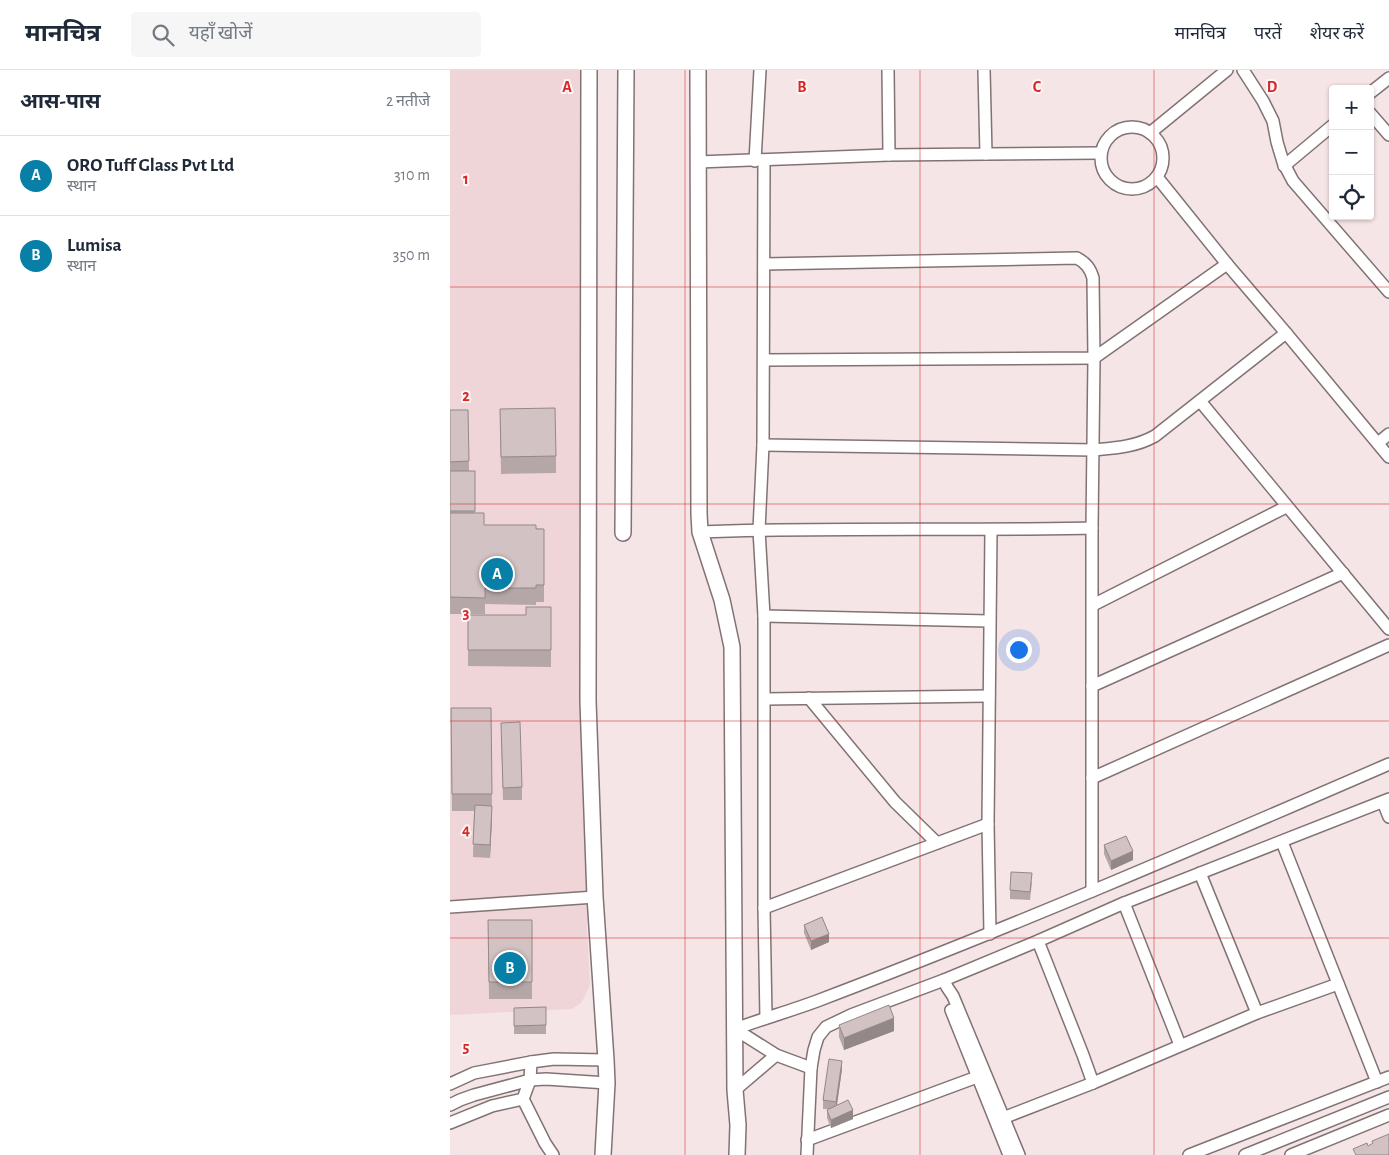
<!DOCTYPE html>
<html lang="hi">
<head>
<meta charset="utf-8">
<style>
  body { margin:0; font-family:"Alegreya Sans","Noto Sans Devanagari",sans-serif; background:#f6f6f7; color:#1f2937 }
  .controls { position:absolute; right:15px; top:15px; display:grid; overflow:hidden; border-radius:5px; box-shadow:0 1px 4px #0004 }
  .controls button { width:45px; height:45px; display:grid; place-items:center; padding:0; border:0; border-bottom:1px solid #e0e1e3; background:#fff; color:#1f2937; font:25px sans-serif }
  .you { position:absolute; left:568px; top:579px; width:18px; height:18px; margin:-12px; border:4px solid #fff; border-radius:50%; background:#1a73e8; box-shadow:0 0 0 8px #1a73e833 }
  .badge { display:grid; place-items:center; width:32px; height:32px; border-radius:50%; background:#087fa6; color:#fff; font-size:16px; font-weight:700 }
  .pin { position:absolute; translate:-50% -50%; border:2px solid #fff; box-shadow:0 1px 5px #0006 }
  .list { margin:0; padding:0; list-style:none }
  h2 { display:flex; justify-content:space-between; align-items:center; height:65px; margin:0; padding:0 20px; font-size:21px }
  h2 small { font-size:16px; font-weight:400; color:#747a83 }
  .list li { display:grid; grid-template-columns:32px 1fr auto; gap:15px; align-items:center; box-sizing:border-box; height:80px; padding:0 20px; border-top:1px solid #e0e1e3 }
  .list b { display:block; font-size:19px; white-space:nowrap }
  .list p { margin:0; font-size:16px; white-space:nowrap; color:#747a83 }
  .list em { font-size:16px; font-style:normal; color:#747a83 }
  .icon { flex:none; width:28px; height:28px; fill:none; stroke:currentColor; stroke-width:2; stroke-linecap:round; stroke-linejoin:round }
  .map { position:relative; flex:none; width:939px; height:1085px; overflow:hidden }
  header { display:flex; align-items:center; gap:30px; box-sizing:border-box; height:70px; padding:0 25px; background:#fff; border-bottom:1px solid #e0e1e3 }
  header strong { font-size:24px }
  nav { display:flex; gap:28px; margin-inline-start:auto; font-size:18px }
  .search { width:350px; height:45px; background:#f6f6f7; display:flex; align-items:center; gap:12px; box-sizing:border-box; padding:0 18px; border-radius:5px; color:#747a83; font-size:19px }
  main { display:flex }
  aside { flex:1; background:#fff }
  .map>svg:first-child { display:block }
  .built { fill:#efd5d7 }
  .lines { fill:none; stroke-linecap:round; stroke-linejoin:round }
  .street-casing { stroke:#817374; stroke-width:14 }
  .secondary-casing { stroke:#817374; stroke-width:18 }
  .street { stroke:#fff; stroke-width:11 }
  .secondary { stroke:#fff; stroke-width:15 }
  .wall { fill:#b5a7a8 }
  .shaded-wall { fill:#938888 }
  .building { fill:#d2c2c3; stroke:#938888 }
  .grid { fill:none; stroke:#d62828; stroke-width:1; stroke-opacity:0.55 }
  .grid-label { font-size:16px; text-anchor:middle; font-weight:bold; fill:#d62828; stroke:#fef4f4; stroke-width:4; stroke-linejoin:round; paint-order:stroke }
</style>
</head>
<body>
<header>
<strong>मानचित्र</strong>
<div class="search"><svg class="icon" aria-label="search" viewBox="0 0 24 24"><circle cx="10" cy="10" r="6"/><path d="M15 15l6 6"/></svg>यहाँ खोजें</div>
<nav><a>मानचित्र</a><a>परतें</a><a>शेयर करें</a></nav>
</header>
<main>
<aside>
<h2>आस-पास<small>2 नतीजे</small></h2>
<ul class="list">
<li><span class="badge">A</span><div><b>ORO Tuff Glass Pvt Ltd</b><p>स्थान</p></div><em>310 m</em></li>
<li><span class="badge">B</span><div><b>Lumisa</b><p>स्थान</p></div><em>350 m</em></li>
</ul>
</aside>
<div class="map">
<svg width="939" height="1085" viewBox="0 0 939 1085">
  <rect width="100%" height="100%" fill="#f6e5e6"/>
  <path class="built" d="M0,0H135L133,624L137,858L140,915L132,932L122,939L0,945Z"/>
  <g class="lines">
    <g class="street-casing">
      <g id="street">
        <path d="M438,0L439,85"/>
        <path d="M793,0L813,31L823,51L827,72L833,92L843,111L939,222"/>
        <path d="M920,23L939,8"/>
        <path d="M920,43L939,65"/>
        <circle cx="682" cy="88" r="31"/>
        <path d="M700,63L777,0"/>
        <path d="M536,84L650,83"/>
        <path d="M305,91L310,0"/>
        <path d="M314,91L313,375L309,460L314,546V838L538,754"/>
        <path d="M248,92L439,85L536,84L534,0"/>
        <path d="M834,96L883,55"/>
        <path d="M707,107L777,194L836,263L939,387"/>
        <path d="M314,194L627,188C636,193 640,198 643,208L644,288L642,458V821"/>
        <path d="M314,290L644,288L777,194"/>
        <path d="M750,331L939,559"/>
        <path d="M928,373L939,364"/>
        <path d="M313,375L644,380C666,378 685,377 705,366L836,263"/>
        <path d="M250,462C381,457 512,461 642,458"/>
        <path d="M643,535L836,437"/>
        <path d="M314,546L539,551"/>
        <path d="M642,616L893,503"/>
        <path d="M359,628L445,732L487,773"/>
        <path d="M315,629L539,626"/>
        <path d="M642,708L939,575"/>
        <path d="M933,732L939,747"/>
        <path d="M832,772L927,1012"/>
        <path d="M750,803L807,943"/>
        <path d="M674,833L730,975"/>
        <path d="M0,837L145,827"/>
        <path d="M314,838L316,948"/>
        <path d="M540,864L538,754L541,460"/>
        <path d="M588,871L633,985L643,1013"/>
        <path d="M494,910L497,917L503,926L569,1085"/>
        <path d="M501,940L559,1085"/>
        <path d="M285,959C312,949 340,941 367,931C560,858 750,776 939,694"/>
        <path d="M285,959L326,985L361,998"/>
        <path d="M0,1014L24,1003L81,992L104,989L156,990"/>
        <path d="M285,1020L326,985"/>
        <path d="M73,1029L95,1073L103,1085"/>
        <path d="M0,1035L10,1030L24,1025L80,1010L96,1009L157,1013"/>
        <path d="M553,1048L643,1013L807,943L888,914"/>
        <path d="M0,1053L42,1036L73,1029L80,1010L81,992"/>
        <path d="M357,1070L527,1007"/>
        <path d="M357,1085L361,998L364,980L368,967L376,957L401,945L494,910L588,871L674,833L939,729"/>
        <path d="M739,1085L939,1007"/>
        <path d="M795,1085L939,1027"/>
        <path d="M841,1085L939,1045"/>
      </g>
    </g>
    <g class="secondary-casing">
      <g id="secondary">
        <path d="M139,0L138,631L145,827L156,990L157,1013L153,1085"/>
        <path d="M248,0L249,444L250,462L272,530L282,577L285,1020L288,1055L287,1085"/>
        <path d="M173,463L176,0"/>
      </g>
    </g>
    <use href="#street" class="street"/>
    <use href="#secondary" class="secondary"/>
  </g>
  <g class="wall">
    <path d="M50,339L106,386V403L51,404Z"/>
    <path d="M0,340H18L19,401H25V443L34,455L94,459V532H86V535L35,534V544H0Z"/>
    <path d="M101,537V597L18,596V545H76Z"/>
    <path d="M1,638H41L42,741L40,788L23,787L24,741H2Z"/>
    <path d="M51,665L72,717V730H53Z"/>
    <path d="M654,775L683,790L661,800L654,784Z"/>
    <path d="M582,812L580,830L560,829V820Z"/>
    <path d="M38,850H82V929H39Z"/>
    <path d="M354,855L379,872L361,880L354,863Z"/>
    <path d="M96,937V964H64V938Z"/>
    <path d="M389,955L444,961L394,980L389,967Z"/>
    <path d="M392,999L387,1035L403,1049L381,1058L377,1048V1040L378,1039H373V1030Z"/>
  </g>
  <g class="shaded-wall">
    <path d="M42,736V749L40,788V775Z"/>
    <path d="M683,781V790L661,800V791Z"/>
    <path d="M379,864V872L361,880V871Z"/>
    <path d="M444,948V961L394,980V968Z"/>
    <path d="M392,991V999L386,1041V1032Z"/>
    <path d="M403,1040V1049L381,1058V1050Z"/>
  </g>
  <g class="building">
    <path d="M105,338L106,386L51,387L50,339Z"/>
    <path d="M0,340H18L19,391L0,392Z"/>
    <rect x="0" y="401" width="25" height="40"/>
    <path d="M0,443H34V455H86V459H94V515H86V518H35V528L0,527Z"/>
    <path d="M76,537H101V580H18V545H76Z"/>
    <path d="M1,638H41L42,724H2Z"/>
    <path d="M70,652L72,717L53,718L51,653Z"/>
    <path d="M25,735L42,736L40,775L23,774Z"/>
    <path d="M676,766L683,781L661,791L654,775Z"/>
    <path d="M561,802L582,803L580,822L560,820Z"/>
    <path d="M372,847L379,864L361,871L354,855Z"/>
    <path d="M38,850H82V912H39Z"/>
    <path d="M439,935L444,948L394,968L389,955Z"/>
    <path d="M96,937V955L64,956V938Z"/>
    <path d="M379,989L392,991L386,1032L373,1030Z"/>
    <path d="M398,1030L403,1040L381,1050L377,1040Z"/>
    <path d="M939,1064V1085H906L903,1079L917,1073L918,1076L923,1073L922,1071Z"/>
  </g>
  <path class="grid" d="M235,0V1085M470,0V1085M704,0V1085M0,217H939M0,434H939M0,651H939M0,868H939"/>
  <g class="grid-label">
    <text x="117" y="22">A</text>
    <text x="352" y="22">B</text>
    <text x="587" y="22">C</text>
    <text x="822" y="22">D</text>
    <text x="16" y="114">1</text>
    <text x="16" y="331">2</text>
    <text x="16" y="548">3</text>
    <text x="16" y="765">4</text>
    <text x="16" y="982">5</text>
  </g>
</svg>
<div class="controls">
<button>+</button>
<button>−</button>
<button><svg class="icon" aria-label="locate" viewBox="0 0 24 24"><circle cx="12" cy="12" r="6"/><path d="M12 2v4M12 18v4M2 12h4M18 12h4"/></svg></button>
</div>
<div class="you"></div>
<div class="pin badge" style="left:47px;top:504px">A</div>
<div class="pin badge" style="left:60px;top:898px">B</div>
</div>
</main>
</body>
</html>
